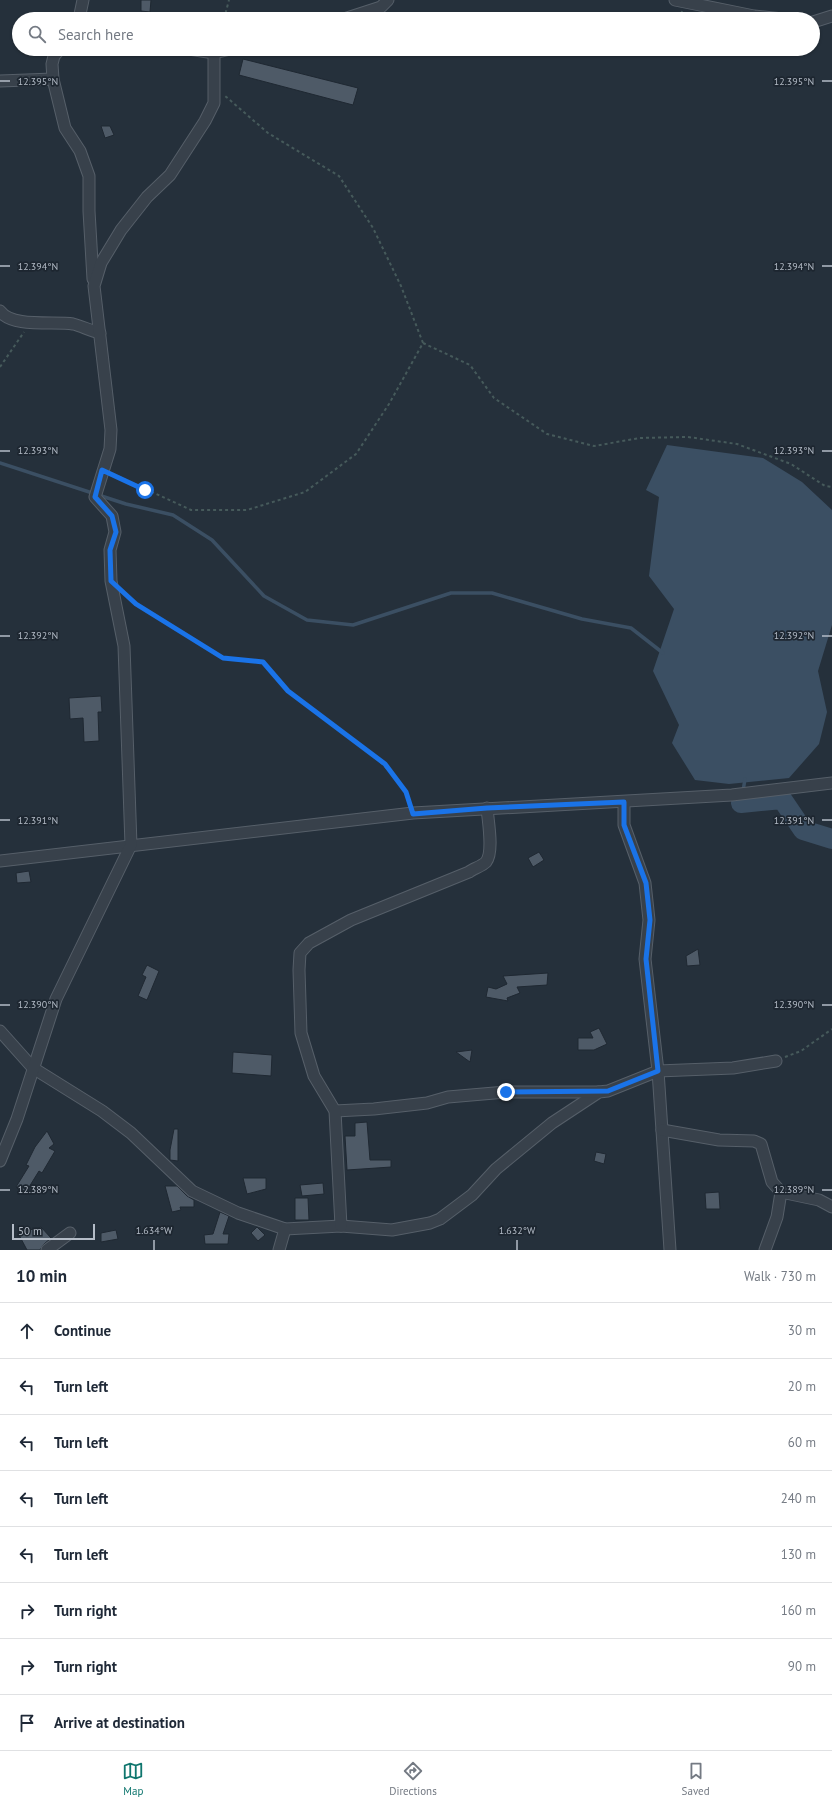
<!DOCTYPE html>
<html lang="en">
<head>
<meta charset="utf-8">
<style>
  body { margin:0; font-family:"PT Sans",sans-serif; background:#f2f2f3; color:#1f2937 }
  .scale { position:absolute; left:12px; bottom:10px; width:83px; box-sizing:border-box; padding-left:4px; border:2px solid #b4bcc7; border-top:0; font-size:11px; line-height:14px; white-space:nowrap; color:#b4bcc7; -webkit-text-stroke:3px #1d2630; paint-order:stroke }
  .stop { position:absolute; width:12px; height:12px; margin:-9px; border:3px solid #1a73e8; border-radius:50%; background:#fff }
  .stop.end { background:#1a73e8; border-color:#fff; box-shadow:0 1px 4px #0008 }
  .list { margin:0; padding:0; list-style:none }
  h2 { display:flex; justify-content:space-between; align-items:center; height:52px; margin:0; padding:0 16px; font-size:17px }
  h2 small { font-size:13px; font-weight:400; color:#747a83 }
  .list li { display:grid; grid-template-columns:26px 1fr auto; gap:12px; align-items:center; box-sizing:border-box; height:56px; padding:0 16px; border-top:1px solid #e0e1e3 }
  .list b { display:block; font-size:15px; white-space:nowrap }
  .list em { font-size:13px; font-style:normal; color:#747a83 }
  .icon { flex:none; width:22px; height:22px; fill:none; stroke:currentColor; stroke-width:2; stroke-linecap:round; stroke-linejoin:round }
  .map { position:relative; flex:none; width:832px; height:1250px; overflow:hidden }
  .search { position:absolute; background:#fff; box-shadow:0 1px 3px #0004; left:12px; right:12px; top:12px; height:44px; display:flex; align-items:center; gap:10px; box-sizing:border-box; padding:0 14px; border-radius:22px; color:#747a83; font-size:15px }
  .sheet { height:500px; background:#fff }
  nav { display:flex; justify-content:space-around; align-items:center; box-sizing:border-box; height:56px; border-top:1px solid #e0e1e3; background:#fff; font-size:11px; color:#747a83 }
  nav a { display:grid; justify-items:center; gap:2px }
  nav .on { color:#0f766e }
  .map>svg:first-child { display:block }
  .water { fill:#3b4f63 }
  .lines { fill:none; stroke-linecap:round; stroke-linejoin:round }
  .stream { stroke:#3b4f63; stroke-width:3.5 }
  .river { stroke:#3b4f63; stroke-width:20 }
  .building { fill:#4e5a67; stroke:#1f2832 }
  .minor-casing { stroke:#565f69; stroke-width:13 }
  .path { stroke:#465a5b; stroke-width:2; stroke-dasharray:3 3; stroke-linecap:butt }
  .minor { stroke:#38414b; stroke-width:11 }
  .route { stroke:#1a73e8; stroke-width:5 }
  .ticks { fill:none; stroke:#b4bcc7; stroke-width:1.5 }
  .ticks-label { font-size:10px; text-anchor:middle; fill:#b4bcc7; stroke:#1d2630; stroke-width:3.5; stroke-linejoin:round; paint-order:stroke }
</style>
</head>
<body>
<div class="map">
<svg width="832" height="1250" viewBox="0 0 832 1250">
  <rect width="100%" height="100%" fill="#25303b"/>
  <path class="water" d="M667,445L763,458L802,482L832,510V625L818,671L827,712L819,744L789,778L729,784L695,780L672,743L679,725L653,671L674,609L649,576L659,497L646,490Z"/>
  <g class="lines">
    <g class="stream">
      <path d="M0,463L126,504L173,515L212,540L264,596L307,620L353,625L451,593H492L582,619L631,628L663,653"/>
      <path d="M741,803L745,779"/>
    </g>
    <path class="river" d="M741,803L782,799L803,830L832,839"/>
  </g>
  <g class="building">
    <path d="M141,0H151L150,12L141,11Z"/>
    <path d="M243,59L358,88L353,105L239,75Z"/>
    <path d="M101,126H110L114,135L105,138Z"/>
    <path d="M101,696L102,712H98L99,741L84,742L83,718L70,719L69,698Z"/>
    <path d="M539,852L544,860L533,867L528,858Z"/>
    <path d="M29,871L31,882L17,883L16,873Z"/>
    <path d="M698,949L700,965L687,966L686,956Z"/>
    <path d="M147,965L159,971L147,1000L138,996L146,977L142,975Z"/>
    <path d="M548,973L547,985L517,987L520,993L507,998L508,1001L486,997L488,987L496,989L507,984L503,976Z"/>
    <path d="M599,1028L607,1044L594,1050H578V1038H593L590,1032Z"/>
    <path d="M472,1050L470,1062L456,1052Z"/>
    <path d="M233,1052L272,1055L271,1076L232,1073Z"/>
    <path d="M367,1122L370,1160H391V1167L347,1170L345,1136H355V1123Z"/>
    <path d="M174,1129H178V1161L170,1160V1150Z"/>
    <path d="M47,1131L54,1144L49,1148L55,1151L42,1173L39,1171L26,1192L16,1187L29,1166L26,1165L35,1147Z"/>
    <path d="M596,1152L606,1154L604,1164L594,1161Z"/>
    <path d="M243,1178H266V1189L247,1194Z"/>
    <path d="M323,1183L324,1194L302,1196L300,1185Z"/>
    <path d="M165,1186H177L187,1196L194,1200V1207H180L181,1210L172,1212Z"/>
    <path d="M719,1192L720,1209H706L705,1193Z"/>
    <path d="M295,1198H308L309,1220H295Z"/>
    <path d="M220,1212L229,1216L223,1234H229L228,1244H205L204,1235L213,1234Z"/>
    <path d="M41,1227L51,1238L43,1245L40,1250H27L18,1233Z"/>
    <path d="M257,1227L265,1235L258,1241L251,1233Z"/>
    <path d="M116,1230L118,1239L101,1242V1233Z"/>
  </g>
  <g class="lines">
    <g class="minor-casing">
      <g id="minor">
        <path d="M675,0L754,16L783,19"/>
        <path d="M79,19L83,0"/>
        <path d="M344,19L381,7L388,0"/>
        <path d="M813,22L832,16"/>
        <path d="M60,49L54,56L52,64L53,79L65,128L80,151L89,176V211L93,279"/>
        <path d="M189,49L214,53L230,49"/>
        <path d="M0,81L53,79"/>
        <path d="M0,311C12,328 54,321 73,324C82,326 90,331 100,333"/>
        <path d="M624,802V825L645,883L649,920L645,959L658,1071L670,1250"/>
        <path d="M0,861L413,813L732,795L832,783"/>
        <path d="M0,1031L33,1068L102,1111L131,1133L192,1191L238,1213L285,1229L341,1226L392,1230L430,1223L440,1219L472,1195L496,1169L552,1123L599,1092L608,1091L658,1071L733,1068L776,1061"/>
        <path d="M335,1111L374,1109L427,1103L448,1097L506,1092H599"/>
        <path d="M662,1130L719,1140L754,1141L761,1144L772,1182L781,1192L819,1200L832,1207"/>
        <path d="M0,1161L17,1119L56,999L131,845L124,646L111,581L110,550L115,532L112,516L95,497L110,449L111,430L94,286L101,263L121,230L147,197L170,175L205,121L214,103V53"/>
        <path d="M341,1226L335,1111L314,1076L301,1033L299,970L300,953L309,943L351,920L469,872C473,869 482,866 486,862C494,852 488,821 487,808"/>
        <path d="M47,1250L70,1233"/>
        <path d="M279,1250L285,1229"/>
        <path d="M765,1250L777,1217L781,1192"/>
      </g>
    </g>
    <g class="path">
      <path d="M224,19L229,0"/>
      <path d="M680,19L682,11"/>
      <path d="M423,343L470,365L494,398L547,434L594,446L640,438L688,437L737,444L791,464L825,486L832,487"/>
      <path d="M0,367L24,332"/>
      <path d="M113,474L191,510H247L305,492L356,454L389,404L423,343L401,286L373,228L339,176L268,133L224,95"/>
      <path d="M125,594L136,604L223,658L263,662C271,672 279,683 289,692C325,722 394,759 410,803"/>
      <path d="M785,1057L801,1051L832,1029"/>
    </g>
    <use href="#minor" class="minor"/>
  </g>
  <g class="lines">
    <path class="route" d="M145,490L102,470L95,497L112,516L116,532L110,550L111,581L136,604L223,658L263,662L288,691L385,764L406,792L413,814L487,808L624,802V825L646,883L650,920L646,959L658,1071L608,1091L506,1092"/>
  </g>
  <path class="ticks" d="M0,81H10M822,81H832M0,266H10M822,266H832M0,451H10M822,451H832M0,636H10M822,636H832M0,820H10M822,820H832M0,1005H10M822,1005H832M0,1190H10M822,1190H832M154,1240V1250M517,1240V1250"/>
  <g class="ticks-label">
    <text x="38" y="85">12.395°N</text>
    <text x="794" y="85">12.395°N</text>
    <text x="38" y="270">12.394°N</text>
    <text x="794" y="270">12.394°N</text>
    <text x="38" y="454">12.393°N</text>
    <text x="794" y="454">12.393°N</text>
    <text x="38" y="639">12.392°N</text>
    <text x="794" y="639">12.392°N</text>
    <text x="38" y="824">12.391°N</text>
    <text x="794" y="824">12.391°N</text>
    <text x="38" y="1008">12.390°N</text>
    <text x="794" y="1008">12.390°N</text>
    <text x="38" y="1193">12.389°N</text>
    <text x="794" y="1193">12.389°N</text>
    <text x="154" y="1234">1.634°W</text>
    <text x="517" y="1234">1.632°W</text>
  </g>
</svg>
<div class="scale">50 m</div>
<div class="stop" style="left:145px;top:490px"></div>
<div class="stop end" style="left:506px;top:1092px"></div>
<div class="search"><svg class="icon" aria-label="search" viewBox="0 0 24 24"><circle cx="10" cy="10" r="6"/><path d="M15 15l6 6"/></svg>Search here</div>
</div>
<section class="sheet">
<h2>10 min<small>Walk · 730 m</small></h2>
<ul class="list">
<li><svg class="icon" aria-label="ahead" viewBox="0 0 24 24"><path d="M12 20V5M6 11l6-6 6 6"/></svg><div><b>Continue</b></div><em>30 m</em></li>
<li><svg class="icon" aria-label="left" viewBox="0 0 24 24"><path d="M17 20v-9H6M10 6l-5 5 5 5"/></svg><div><b>Turn left</b></div><em>20 m</em></li>
<li><svg class="icon" aria-label="left" viewBox="0 0 24 24"><path d="M17 20v-9H6M10 6l-5 5 5 5"/></svg><div><b>Turn left</b></div><em>60 m</em></li>
<li><svg class="icon" aria-label="left" viewBox="0 0 24 24"><path d="M17 20v-9H6M10 6l-5 5 5 5"/></svg><div><b>Turn left</b></div><em>240 m</em></li>
<li><svg class="icon" aria-label="left" viewBox="0 0 24 24"><path d="M17 20v-9H6M10 6l-5 5 5 5"/></svg><div><b>Turn left</b></div><em>130 m</em></li>
<li><svg class="icon" aria-label="right" viewBox="0 0 24 24"><path d="M7 20v-9h11M14 6l5 5-5 5"/></svg><div><b>Turn right</b></div><em>160 m</em></li>
<li><svg class="icon" aria-label="right" viewBox="0 0 24 24"><path d="M7 20v-9h11M14 6l5 5-5 5"/></svg><div><b>Turn right</b></div><em>90 m</em></li>
<li><svg class="icon" aria-label="arrive" viewBox="0 0 24 24"><path d="M6 21V4h12l-3 4 3 4H6"/></svg><div><b>Arrive at destination</b></div></li>
</ul>
</section>
<nav>
<a class="on"><svg class="icon" aria-label="map" viewBox="0 0 24 24"><path d="M3 6l6-2 6 2 6-2v14l-6 2-6-2-6 2zM9 4v14M15 6v14"/></svg>Map</a>
<a><svg class="icon" aria-label="directions" viewBox="0 0 24 24"><path d="M12 3l9 9-9 9-9-9zM9 14v-3h6M13 9l2 2-2 2"/></svg>Directions</a>
<a><svg class="icon" aria-label="saved" viewBox="0 0 24 24"><path d="M7 4h10v16l-5-4-5 4z"/></svg>Saved</a>
</nav>
</body>
</html>
